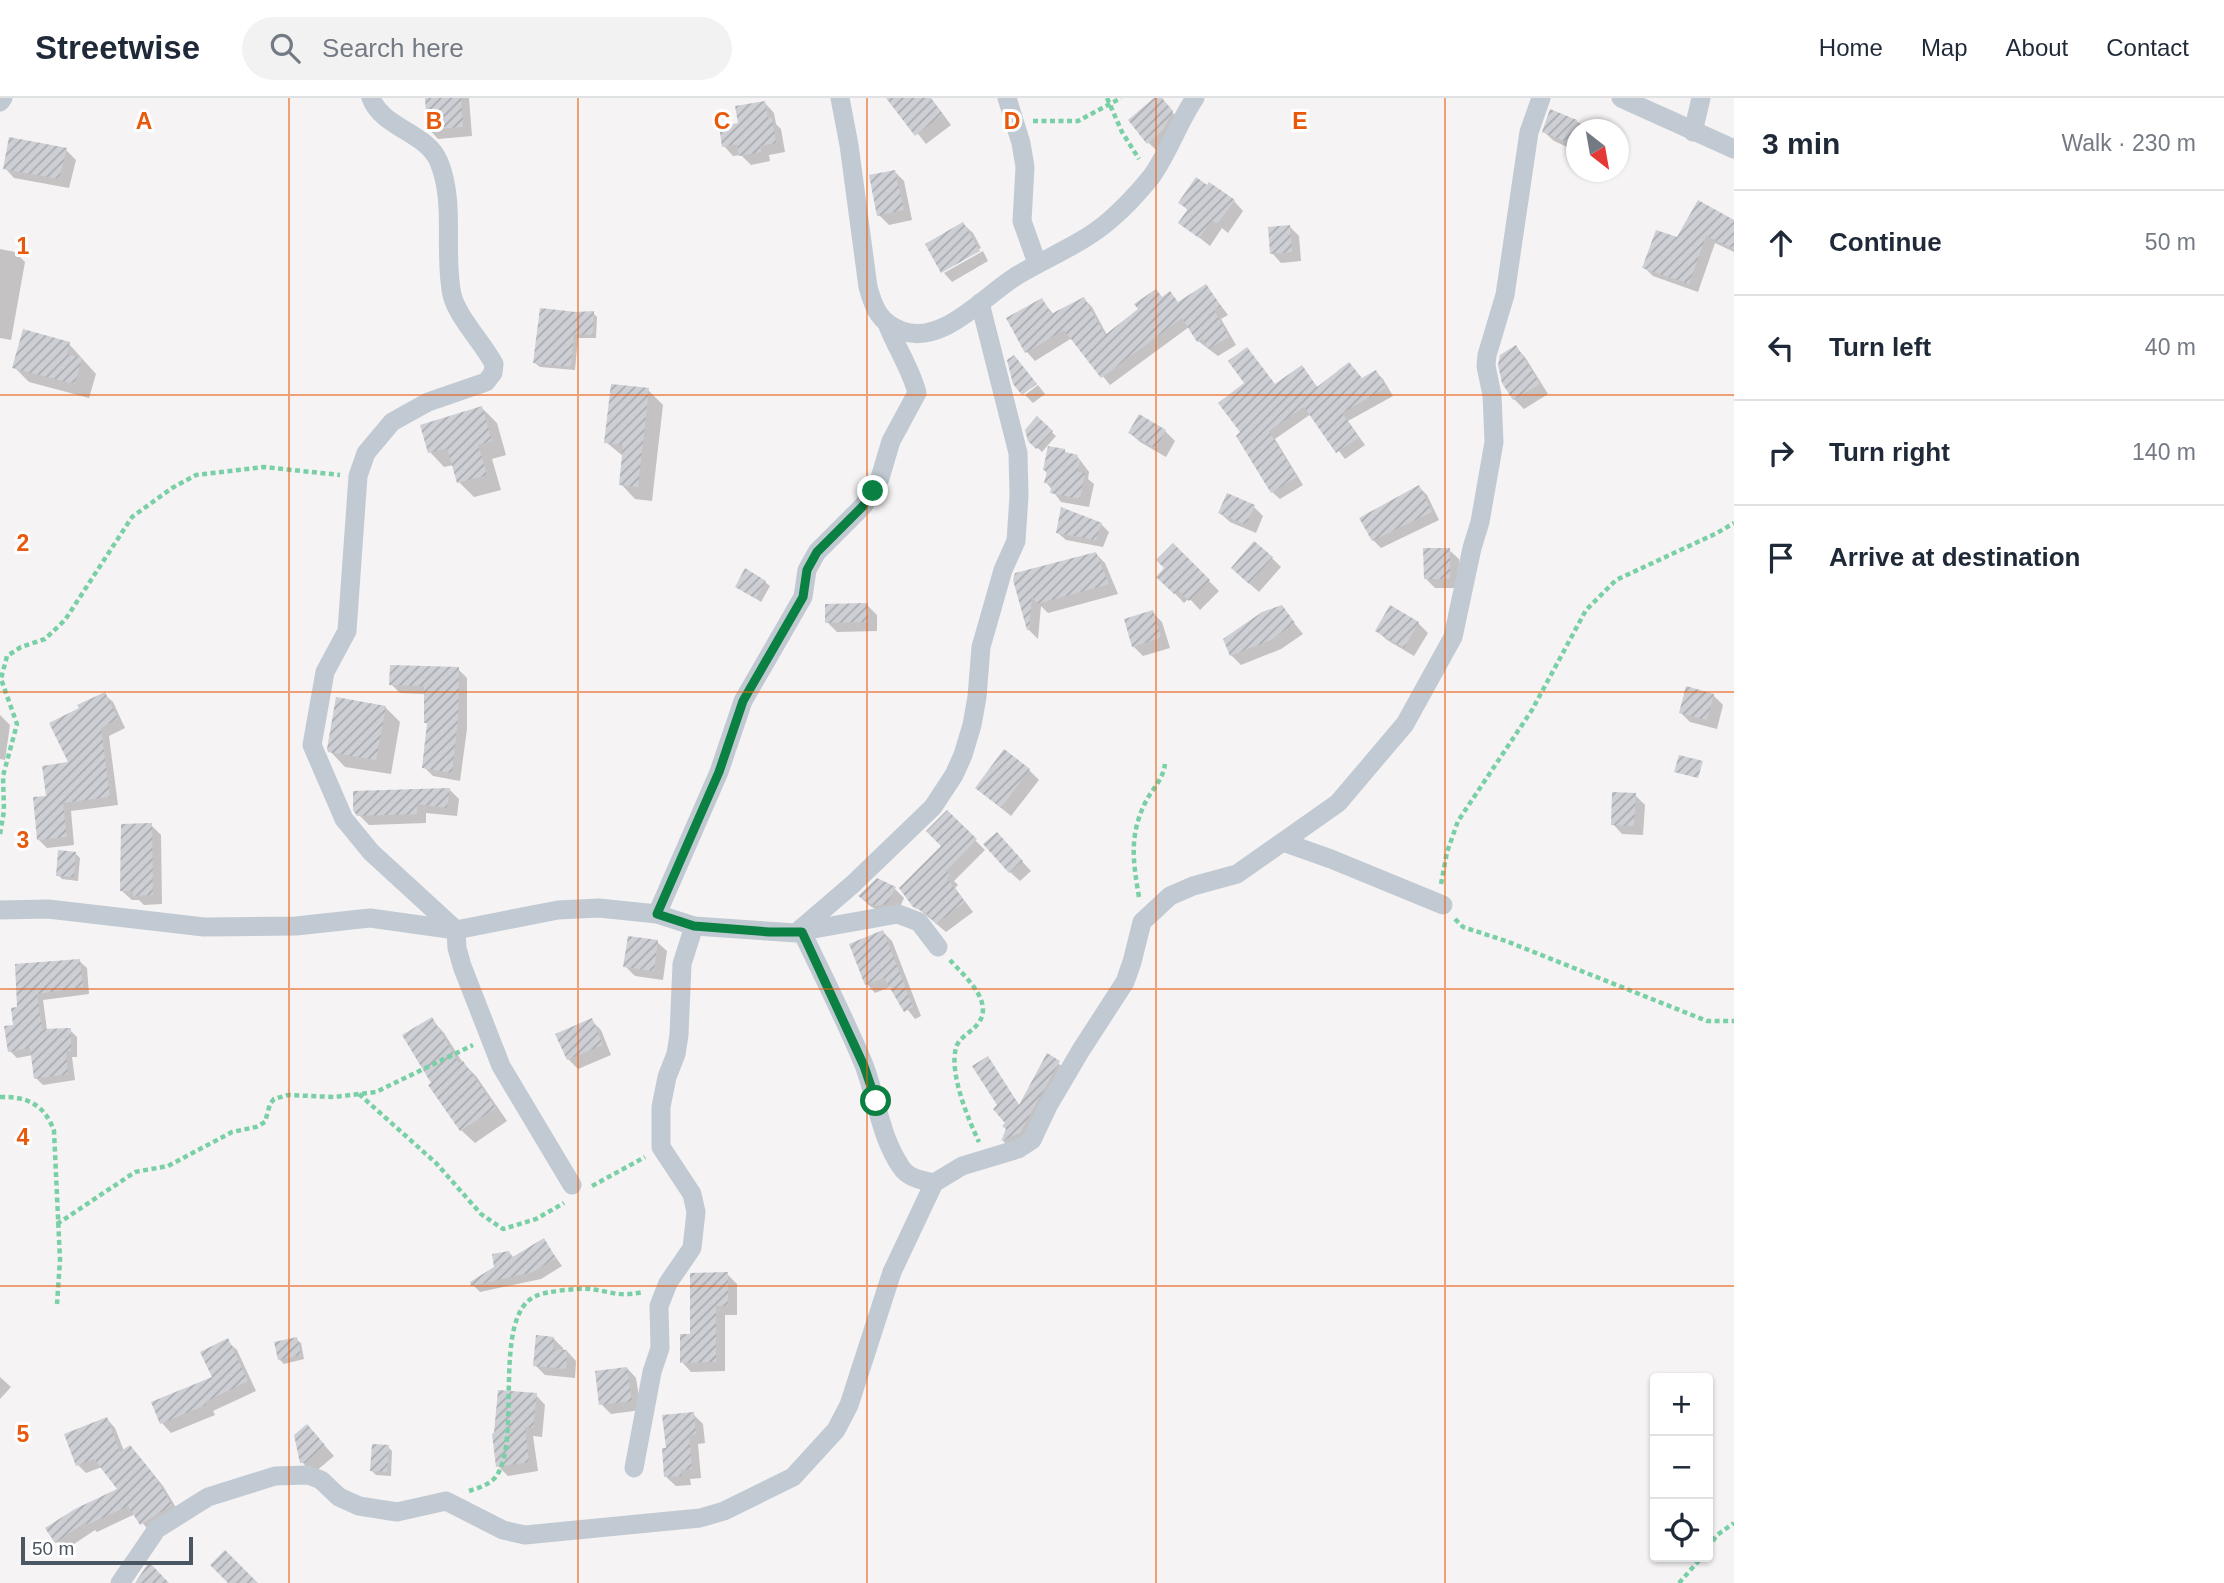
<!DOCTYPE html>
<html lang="en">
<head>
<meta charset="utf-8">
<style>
  body { margin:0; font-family:Helvetica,sans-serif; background:#f2f2f3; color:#1f2937 }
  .controls { position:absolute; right:21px; bottom:21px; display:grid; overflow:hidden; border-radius:7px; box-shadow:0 2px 5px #0004 }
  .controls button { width:63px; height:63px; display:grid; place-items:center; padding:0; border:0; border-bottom:2px solid #e0e1e3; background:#fff; color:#1f2937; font:35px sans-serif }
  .compass { position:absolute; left:1566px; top:21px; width:63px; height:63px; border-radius:50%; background:#fff; box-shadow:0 2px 5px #0004; rotate:149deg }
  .scale { position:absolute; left:21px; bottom:18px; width:172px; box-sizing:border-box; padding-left:7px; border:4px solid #4a5661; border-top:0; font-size:19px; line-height:24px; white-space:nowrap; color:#4a5661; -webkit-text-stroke:5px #fff; paint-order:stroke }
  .stop { position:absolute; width:21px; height:21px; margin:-16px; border:5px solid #0b8043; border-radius:50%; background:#fff }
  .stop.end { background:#0b8043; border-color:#fff; box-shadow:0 2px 7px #0008 }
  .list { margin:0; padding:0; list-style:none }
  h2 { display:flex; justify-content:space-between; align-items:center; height:91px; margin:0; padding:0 28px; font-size:30px }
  h2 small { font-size:23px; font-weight:400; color:#747a83 }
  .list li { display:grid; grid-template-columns:46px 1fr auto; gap:21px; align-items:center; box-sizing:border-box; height:105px; padding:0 28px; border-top:2px solid #e0e1e3 }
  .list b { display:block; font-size:26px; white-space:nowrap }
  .list em { font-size:23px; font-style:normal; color:#747a83 }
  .icon { flex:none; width:38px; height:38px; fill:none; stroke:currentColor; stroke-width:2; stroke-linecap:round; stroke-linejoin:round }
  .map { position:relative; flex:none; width:1734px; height:1485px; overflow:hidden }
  header { display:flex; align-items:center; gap:42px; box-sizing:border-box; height:98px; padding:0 35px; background:#fff; border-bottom:2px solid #e0e1e3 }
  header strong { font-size:33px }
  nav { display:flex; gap:38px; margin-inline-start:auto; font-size:24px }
  .search { width:490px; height:63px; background:#f2f2f3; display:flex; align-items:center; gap:18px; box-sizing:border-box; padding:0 24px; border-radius:38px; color:#747a83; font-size:26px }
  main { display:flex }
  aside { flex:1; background:#fff }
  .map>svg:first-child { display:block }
  .shadow { fill:#0003 }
  .building { fill:url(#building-hatch) }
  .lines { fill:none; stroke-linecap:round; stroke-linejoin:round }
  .path { stroke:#7ad0a6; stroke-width:4.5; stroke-dasharray:5 3.5; stroke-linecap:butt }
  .minor { stroke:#c1cad2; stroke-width:19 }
  .route { stroke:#0b8043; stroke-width:9 }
  .grid { fill:none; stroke:#e8590c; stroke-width:2; stroke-opacity:0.55 }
  .grid-label { font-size:23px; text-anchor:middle; font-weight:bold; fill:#e8590c; stroke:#fff; stroke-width:6; stroke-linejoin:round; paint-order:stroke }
</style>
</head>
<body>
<header>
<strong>Streetwise</strong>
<div class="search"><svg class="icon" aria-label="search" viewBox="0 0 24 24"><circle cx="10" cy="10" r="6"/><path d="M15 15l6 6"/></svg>Search here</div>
<nav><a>Home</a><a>Map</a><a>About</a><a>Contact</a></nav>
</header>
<main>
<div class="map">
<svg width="1734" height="1485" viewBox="0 0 1734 1485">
  <defs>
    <pattern id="building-hatch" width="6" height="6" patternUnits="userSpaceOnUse" patternTransform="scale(1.75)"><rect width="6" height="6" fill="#cdcfd5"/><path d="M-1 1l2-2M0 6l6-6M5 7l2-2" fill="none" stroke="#a8abb0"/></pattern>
  </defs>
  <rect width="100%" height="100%" fill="#f5f3f3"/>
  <g class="shadow">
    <path d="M426,0H469L472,38L438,41L429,31Z"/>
    <path d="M890,0H931L951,27L926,46Z"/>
    <path d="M1157,0H1160L1181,24L1158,54L1148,44Z"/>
    <path d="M765,5L774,15L776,26L781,31L785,54L769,57L770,63L751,67L741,57L733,58L724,48L740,26Z"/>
    <path d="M1551,13L1596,32H1576V53L1554,43L1544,34Z"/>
    <path d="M66,52L76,62L69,90L14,80L5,70Z"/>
    <path d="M894,73L904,83L912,122L889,127L879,117Z"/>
    <path d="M1234,103L1243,113L1228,135L1222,130L1210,148L1181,125L1189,113L1180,105Z"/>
    <path d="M1734,124V154L1715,145L1698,194L1653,178L1644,169L1678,141Z"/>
    <path d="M963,126L973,135L981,150L943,172V174L927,146Z"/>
    <path d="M1289,128L1299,138L1301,163L1281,165L1272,155Z"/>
    <path d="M0,151L15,154L25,164L11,242L0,240Z"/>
    <path d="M983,153L988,163L952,184L944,175Z"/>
    <path d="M1206,188L1228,217L1221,221L1236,247L1218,258L1198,243L1189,229L1110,287L1072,240L1035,263L1027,254L1009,221L1042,202L1054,217L1084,201L1092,209L1107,237L1179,205Z"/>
    <path d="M576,215H593L597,219L596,240H578L575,272L540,269L535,265Z"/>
    <path d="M69,246L96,276L89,300L29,284L14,269Z"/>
    <path d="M1515,249L1525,259L1548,296L1524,311L1514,301Z"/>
    <path d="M1302,270L1319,291L1363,281L1376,274L1383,281L1393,298L1348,323L1365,347L1345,361L1311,316L1275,341L1303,387L1280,401L1272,394L1239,338L1276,288Z"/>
    <path d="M1038,287L1045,296L1033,305L1025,297Z"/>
    <path d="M648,292L663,307L652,403L635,401L621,386L624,359L606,344Z"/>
    <path d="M482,310L497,325L506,357L492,361L501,392L474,399L459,384L454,367L444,369L430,354Z"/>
    <path d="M1037,321L1056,338L1042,354L1029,342Z"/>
    <path d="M1165,333L1175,343L1166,359L1140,344L1130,335Z"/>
    <path d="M1064,353L1068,356L1077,358L1089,374L1088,381L1094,386L1089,409L1061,404L1046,384L1048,376L1044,372Z"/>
    <path d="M1419,389L1427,397L1439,422L1381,450L1373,442Z"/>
    <path d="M1254,409L1263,418L1256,435L1230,424L1220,415Z"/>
    <path d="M1101,426L1109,434L1103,449L1066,442L1058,435Z"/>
    <path d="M1173,447L1219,493L1200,512L1189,500L1184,505L1161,481Z"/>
    <path d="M1449,452L1459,461V490H1435L1426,481Z"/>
    <path d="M1096,456L1105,465L1118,496L1048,515L1041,508L1038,541L1028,531L1015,482Z"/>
    <path d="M1272,460L1281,469L1259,494L1242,479Z"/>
    <path d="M765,484L770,488L761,504L737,488Z"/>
    <path d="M867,507L877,517V533L837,534L827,524Z"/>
    <path d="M1281,509L1303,536L1281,551L1241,567L1231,557Z"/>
    <path d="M1391,510L1418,525L1428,535L1414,558L1387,542L1377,533Z"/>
    <path d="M1152,514L1162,524L1170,550L1143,558L1133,548Z"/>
    <path d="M458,571L467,580V631L460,683L433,678L424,669L429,627L426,596L400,595L391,586Z"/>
    <path d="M104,596L113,604L125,630L109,638L118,707L71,713L74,747L47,750L38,741L71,665L81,611Z"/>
    <path d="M1713,597L1723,607L1717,631L1690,624L1681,615Z"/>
    <path d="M385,609L400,624L391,676L345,669L330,653Z"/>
    <path d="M0,617L10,627L5,662L0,661Z"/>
    <path d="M1029,672L1039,682L1011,718L977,690Z"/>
    <path d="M449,691L459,701L457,718L426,715V725L369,727L359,717Z"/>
    <path d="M1635,697L1645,707L1643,737L1622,736L1613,726Z"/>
    <path d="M947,714L985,752L954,783L958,787L955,790L973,814L946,834L914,807L943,748Z"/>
    <path d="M151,727L161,737L162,806L144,807L139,802H132L122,793Z"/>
    <path d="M1006,746L1031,773L1020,783L1010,774Z"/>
    <path d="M75,755L80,760L78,783L62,781L58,777Z"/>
    <path d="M895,791L904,800L897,815L886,817L870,808L860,799Z"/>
    <path d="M883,834L892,843L921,918L915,921L890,889L875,895L867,886Z"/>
    <path d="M657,844L667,853L663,882L635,878L625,868Z"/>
    <path d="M79,863L87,870L89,896L43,902L47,932H70L77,939V959H72L75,982L43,987L36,980L33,957L17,960L10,953L19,911L16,868Z"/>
    <path d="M431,921L444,935L463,965L476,978L507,1023L475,1045L461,1032L431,987L433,985Z"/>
    <path d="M591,922L601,932L611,957L578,971L568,961Z"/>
    <path d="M1047,958L1066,971L1026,1041L1009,1049L1003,1043L1008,1031L1007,1024L999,1008L988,961L1020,1008Z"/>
    <path d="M544,1143L562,1168L541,1181L480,1194L473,1187L496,1170L509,1154L514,1160Z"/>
    <path d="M727,1176L737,1186V1217H725V1273L691,1274L682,1264L692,1237Z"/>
    <path d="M553,1240L563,1250V1253H567L576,1263L575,1280L545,1277L535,1267Z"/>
    <path d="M296,1241L301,1245L304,1261L284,1266L279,1261Z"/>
    <path d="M227,1243L237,1252L256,1293L213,1313L215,1317L171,1335L162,1325L153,1305L214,1280Z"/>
    <path d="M627,1270L636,1280L641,1312L611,1316L601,1306Z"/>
    <path d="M0,1279L11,1289L0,1301Z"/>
    <path d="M536,1297L545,1307L542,1339L533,1338L538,1373L508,1378L498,1368Z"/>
    <path d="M693,1316L703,1326L705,1345L698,1346L701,1380L690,1381L691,1387L676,1388L666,1379L667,1352Z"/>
    <path d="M107,1321L115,1330L124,1353L138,1357L163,1388L180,1416L150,1434L135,1416L97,1434L95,1432L65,1452L56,1444L120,1391L102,1369L86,1375L78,1367Z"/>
    <path d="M316,1338L334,1358L315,1374H311L302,1364Z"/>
    <path d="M388,1349L392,1353L391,1378L376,1377L371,1372Z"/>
  </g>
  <g class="building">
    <path d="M425,0H461L463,29L427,32Z"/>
    <path d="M886,0H930L943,16L915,38Z"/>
    <path d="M1154,0H1162L1173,13L1163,32L1147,46L1128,22Z"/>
    <path d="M765,3L768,20H772L776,45L760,48L761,54L739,58L737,46L722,49L719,28L738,25L735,8Z"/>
    <path d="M1550,11L1577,22V48L1542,34Z"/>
    <path d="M9,39L67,50L59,81L3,71Z"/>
    <path d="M895,72L904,112L877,118L869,77Z"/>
    <path d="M1196,79L1207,87L1209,84L1235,102L1217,126L1212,122L1199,140L1178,125L1188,111L1178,105Z"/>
    <path d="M1698,102L1734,122V151L1706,138L1689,186L1642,170L1656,132L1677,139Z"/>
    <path d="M963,124L980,153L941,175L925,146Z"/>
    <path d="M1290,127L1292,154L1270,156L1268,129Z"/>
    <path d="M1206,186L1221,208L1214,212L1229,239L1208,251L1203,241L1197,244L1182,220L1101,280L1064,232L1025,255L1006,220L1042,200L1051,216L1084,199L1105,237L1138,211L1134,206L1156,191L1162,199L1170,193L1178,204Z"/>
    <path d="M540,210L576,214L594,213L593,237L574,236L571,269L533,265Z"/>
    <path d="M23,231L70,244L67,256L82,260L75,286L12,270Z"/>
    <path d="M1516,247L1540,286L1513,302L1502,285L1498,267L1500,257Z"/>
    <path d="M1247,249L1275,286L1302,267L1317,289L1349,264L1362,280L1376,272L1386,290L1342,315L1359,339L1336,355L1304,309L1269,333L1297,379L1271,395L1236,338L1240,334L1218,305L1244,285L1228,263Z"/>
    <path d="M1014,257L1037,286L1022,297L1013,286L1007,262Z"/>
    <path d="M611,286L649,290L638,389L619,387L623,347L604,345Z"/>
    <path d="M482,308L492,343L478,347L487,377L457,385L447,350L428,355L420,327Z"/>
    <path d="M1139,316L1166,332L1156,350L1128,335Z"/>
    <path d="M1037,318L1053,333L1036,351L1028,343L1025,332Z"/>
    <path d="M1048,348L1065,351V354L1078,357L1076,362H1080L1078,374L1085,375L1080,401L1050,395L1052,386L1044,385L1047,373L1043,372Z"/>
    <path d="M1419,387L1432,414L1372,443L1359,420Z"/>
    <path d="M1227,395L1255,407L1246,427L1218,415Z"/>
    <path d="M1061,409L1102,425L1096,442L1056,435Z"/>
    <path d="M1254,443L1273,459L1249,486L1231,470Z"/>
    <path d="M1173,445L1210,482L1189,503L1178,492L1174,496L1156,479L1164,470L1156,462Z"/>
    <path d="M1423,450H1450V481H1424Z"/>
    <path d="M1096,454L1109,486L1037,506L1032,498L1029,532H1027L1013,482L1015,475Z"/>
    <path d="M745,470L766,483L756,501L735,489Z"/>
    <path d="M868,505V524L825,525V506Z"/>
    <path d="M1282,507L1295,525L1271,542L1230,558L1223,541L1262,514Z"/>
    <path d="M1390,507L1419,524L1404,550L1375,533Z"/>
    <path d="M1153,512L1161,540L1132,549L1124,521Z"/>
    <path d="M390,567L459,569L458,621L452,675L422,670L427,625H424V588L389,587Z"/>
    <path d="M1686,588L1714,596L1707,622L1679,615Z"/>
    <path d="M105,594L118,621L101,630L110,699L63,705L67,739L37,742L33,699L46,698L42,668L68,664L49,625L79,610L77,607Z"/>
    <path d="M336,599L386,608L376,662L328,654L327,651Z"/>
    <path d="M1004,651L1030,671L1001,710L975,690Z"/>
    <path d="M1679,657L1703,663L1698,680L1674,674Z"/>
    <path d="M450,690L447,710L417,706V716L357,718L353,712V693Z"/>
    <path d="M1612,694L1636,695L1634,728L1611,727Z"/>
    <path d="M947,712L977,741L946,773L950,777L947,780L965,804L936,826L928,816L913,809L899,790L941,748L926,733Z"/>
    <path d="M152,725L153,797L133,798V793H120L121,726Z"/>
    <path d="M997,734L1023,763L1009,775L983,746Z"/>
    <path d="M58,752L76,754L74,779L56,778Z"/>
    <path d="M877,780L896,789L887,806L875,808L858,798Z"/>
    <path d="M883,832L913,909L904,914L884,880L865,887L849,846Z"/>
    <path d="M628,838L658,842L654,873L623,869Z"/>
    <path d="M80,861L83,889L37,896L42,931L71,930V953H66L68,976L34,981L30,950L8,954L4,928L13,927L11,910L17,909L15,866Z"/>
    <path d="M432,919L459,965L463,963L496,1010L460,1033L428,987L431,985L402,937Z"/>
    <path d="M592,920L603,947L567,962L555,936Z"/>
    <path d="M1047,955L1060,963L1020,1035L1001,1043L1006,1031L1002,1028L1005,1025L993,1011L997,1007L972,968L988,958L1019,1007Z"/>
    <path d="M544,1140L556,1160L533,1174L471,1188L470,1184L494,1169L492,1156L509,1153L511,1160Z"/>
    <path d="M728,1174V1208H716V1264L680,1265V1236H690V1175Z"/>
    <path d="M536,1237L554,1239L553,1251L567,1252L566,1271L533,1268Z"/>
    <path d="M297,1239L301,1257L278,1262L274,1244Z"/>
    <path d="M228,1240L248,1283L205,1304L206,1307L160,1326L151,1304L212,1279L200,1254Z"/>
    <path d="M627,1269L632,1303L599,1307L595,1273Z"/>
    <path d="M498,1292L537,1295L533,1330L525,1329L529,1364L496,1369L492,1336L494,1335Z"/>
    <path d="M694,1314L696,1336L689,1337L692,1371L681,1372L682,1378L664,1379L662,1350H666L662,1317Z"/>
    <path d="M107,1319L120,1354L130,1347L154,1377L172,1407L140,1427L128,1408L87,1427L86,1424L55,1445L45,1430L75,1411L117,1391L94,1361L76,1368L64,1336Z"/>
    <path d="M307,1326L325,1347L305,1365H300L294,1337Z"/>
    <path d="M372,1346L389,1347L387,1374L370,1373Z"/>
    <path d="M225,1452L258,1485H228L210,1467Z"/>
    <path d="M149,1464L169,1485H135Z"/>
  </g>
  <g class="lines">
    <g class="path">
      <path d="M1107,0L1122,34L1139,61"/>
      <path d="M1033,23H1078L1121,0"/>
      <path d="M0,736L4,713L3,678L17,626L1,581L7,558L21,549L45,541L65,522L132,419L172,390L196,377L264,369L340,377"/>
      <path d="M1441,786L1447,754L1458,723L1532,612L1586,512L1616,482L1717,435L1734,425"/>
      <path d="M1139,799C1133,764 1129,738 1145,705C1152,691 1163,682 1165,666"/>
      <path d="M1455,821L1463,829L1506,843L1707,923H1734"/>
      <path d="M950,862C965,879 999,907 974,930C968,936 958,941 956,950C949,975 968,1021 979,1044"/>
      <path d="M359,996L436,1065L481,1116L503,1131L536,1121L564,1105"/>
      <path d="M0,999C27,998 45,1007 54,1033L60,1162L57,1206"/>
      <path d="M592,1088L645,1059"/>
      <path d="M57,1126L135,1074L168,1068L232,1034L256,1029L265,1024L270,1006L274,1001L288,997L334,999L376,994L473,947"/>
      <path d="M469,1393C478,1390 492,1386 497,1377C522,1340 491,1217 536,1198C547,1193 578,1190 590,1191C602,1192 615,1197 627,1196C633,1196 638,1195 643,1194"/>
      <path d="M1708,1450L1717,1437L1734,1425"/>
      <path d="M1679,1485L1702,1459"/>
    </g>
    <g class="minor">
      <path d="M371,0C383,31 427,34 439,64C456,106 443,154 452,197C458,220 483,245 494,266L493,275L486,284L428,304L392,324L366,355L358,378L347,533L325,574L312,647L344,721L371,754L456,832L457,850L462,868L501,968L572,1087"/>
      <path d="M840,0L849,47L868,189C874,211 880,225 902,233C943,248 986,196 1018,177C1048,159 1084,145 1110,122C1124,110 1139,94 1151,79C1168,56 1178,25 1195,0"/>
      <path d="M1007,0L1021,45L1025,69L1022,123L1037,165"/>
      <path d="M1621,0L1734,51"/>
      <path d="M0,4L3,0"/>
      <path d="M1693,34L1701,0"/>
      <path d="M1283,744L1331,761L1443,807"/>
      <path d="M0,812L48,811L204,829L296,828L370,820L456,832L558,812L599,810L657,816L694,828L796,835L853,786L933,709L954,677L963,657L972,627L977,599L981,549L1003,472L1016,443L1019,398L1018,355L980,205"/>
      <path d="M657,816L719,674L743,603L803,499L807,472L817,454L863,408L873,393L880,380L891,343L917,295C911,271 897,251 888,228"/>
      <path d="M797,834L898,816L919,824L938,849"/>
      <path d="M802,834C823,878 845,921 864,967C877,1001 880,1038 901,1069C908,1080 921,1082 934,1085"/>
      <path d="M634,1370L652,1274L660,1250L659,1208L668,1185L692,1150L696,1114L692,1096L661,1049V1009L667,979L676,956L679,937L682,866L694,828"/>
      <path d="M120,1485L157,1431L208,1399L275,1378L308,1377L321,1382L339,1399L359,1408L397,1414L446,1403L503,1432L525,1437L700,1420L724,1413L793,1379L836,1332L849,1307L892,1174L934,1085L962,1068L1018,1051L1032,1042L1048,1008L1081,952L1125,884L1132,864L1142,824L1170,798L1193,788L1237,776L1338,705L1405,626L1453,539L1472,450L1480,424L1494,344L1492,297L1486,268L1487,257L1505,197L1529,34L1541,0"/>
    </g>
  </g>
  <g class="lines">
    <path class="route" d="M873,393L863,408L817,454L807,472L803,499L743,603L719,674L657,816L694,828L769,834H802L864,968L876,1003"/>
  </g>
  <path class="grid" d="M289,0V1485M578,0V1485M867,0V1485M1156,0V1485M1445,0V1485M0,297H1734M0,594H1734M0,891H1734M0,1188H1734"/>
  <g class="grid-label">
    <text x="144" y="31">A</text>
    <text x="434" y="31">B</text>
    <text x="722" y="31">C</text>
    <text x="1012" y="31">D</text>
    <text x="1300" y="31">E</text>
    <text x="23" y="156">1</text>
    <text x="23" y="453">2</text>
    <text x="23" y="750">3</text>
    <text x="23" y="1047">4</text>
    <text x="23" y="1344">5</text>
  </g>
</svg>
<div class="controls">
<button>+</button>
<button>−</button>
<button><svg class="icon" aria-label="locate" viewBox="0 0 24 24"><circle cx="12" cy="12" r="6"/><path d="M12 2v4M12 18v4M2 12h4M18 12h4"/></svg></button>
</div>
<svg class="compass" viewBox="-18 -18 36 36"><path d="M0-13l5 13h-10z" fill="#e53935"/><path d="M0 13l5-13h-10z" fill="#747a83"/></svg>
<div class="scale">50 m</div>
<div class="stop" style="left:876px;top:1003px"></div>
<div class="stop end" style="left:873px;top:393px"></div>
</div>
<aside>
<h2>3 min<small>Walk · 230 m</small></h2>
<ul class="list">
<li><svg class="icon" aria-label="ahead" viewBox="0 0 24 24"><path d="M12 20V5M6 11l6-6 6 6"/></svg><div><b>Continue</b></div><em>50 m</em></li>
<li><svg class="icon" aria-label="left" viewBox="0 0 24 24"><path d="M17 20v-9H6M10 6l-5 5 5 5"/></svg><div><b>Turn left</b></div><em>40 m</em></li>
<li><svg class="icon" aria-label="right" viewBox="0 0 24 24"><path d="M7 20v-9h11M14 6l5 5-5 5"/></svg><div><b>Turn right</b></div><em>140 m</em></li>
<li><svg class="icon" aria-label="arrive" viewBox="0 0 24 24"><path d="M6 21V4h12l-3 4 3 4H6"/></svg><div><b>Arrive at destination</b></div></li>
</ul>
</aside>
</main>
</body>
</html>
